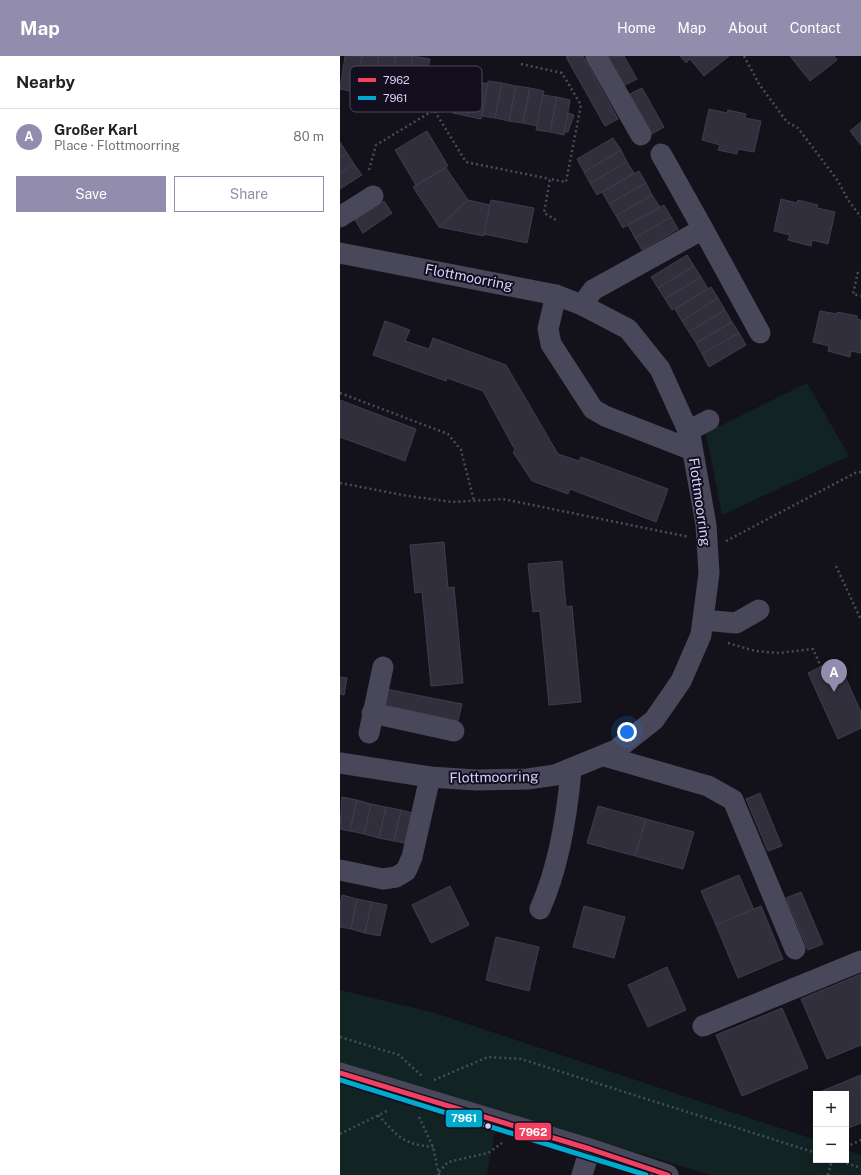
<!DOCTYPE html>
<html lang="en">
<head>
<meta charset="utf-8">
<style>
  body { margin:0; font-family:"Public Sans",sans-serif; background:#f2f2f2; color:#202124 }
  .controls { position:absolute; right:12px; bottom:12px; display:grid; overflow:hidden; border-radius:0px; box-shadow:0 4px 16px #0002 }
  .controls button { width:36px; height:36px; display:grid; place-items:center; padding:0; border:0; border-bottom:1px solid #e0e0e0; background:#fff; color:#202124; font:20px sans-serif }
  .you { position:absolute; left:287px; top:676px; width:14px; height:14px; margin:-10px; border:3px solid #fff; border-radius:50%; background:#1a73e8; box-shadow:0 0 0 6px #1a73e833 }
  .badge { display:grid; place-items:center; width:26px; height:26px; border-radius:50%; background:#928dac; color:#fff; font-size:13px; font-weight:700 }
  .pin { position:absolute; translate:-50% -33px; filter:drop-shadow(0 1px 2px #0008) }
  .pin::after { content:''; position:absolute; top:21px; width:14px; height:12px; background:inherit; clip-path:polygon(0 0,100% 0,50% 100%) }
  .list { margin:0; padding:0; list-style:none }
  h2 { display:flex; justify-content:space-between; align-items:center; height:52px; margin:0; padding:0 16px; font-size:17px }
  h2 small { font-size:13px; font-weight:400; color:#757577 }
  .list li { display:grid; grid-template-columns:26px 1fr auto; gap:12px; align-items:center; box-sizing:border-box; height:56px; padding:0 16px; border-top:1px solid #e0e0e0 }
  .list b { display:block; font-size:15px; white-space:nowrap }
  .list p { margin:0; font-size:13px; white-space:nowrap; color:#757577 }
  .list em { font-size:13px; font-style:normal; color:#757577 }
  .actions { display:flex; gap:8px; padding:12px 16px }
  .actions a { flex:1; padding:9px 0; border:1px solid #928dac; border-radius:0px; text-align:center; font-size:14px; color:#928dac }
  .actions .main { background:#928dac; color:#fff }
  .map { position:relative; flex:none; width:521px; height:1119px; overflow:hidden }
  header { display:flex; align-items:center; gap:24px; box-sizing:border-box; height:56px; padding:0 20px; background:#928dac; color:#fff }
  header strong { font-size:19px }
  nav { display:flex; gap:22px; margin-inline-start:auto; font-size:14px }
  main { display:flex }
  aside { flex:1; background:#fff }
  .map>svg:first-child { display:block }
  .green { fill:#122324 }
  .building { fill:#322f3c; stroke:#413c4d }
  .lines { fill:none; stroke-linecap:round; stroke-linejoin:round }
  .path { stroke:#454e5a; stroke-width:2.5; stroke-dasharray:2 3; stroke-linecap:butt }
  .minor { stroke:#49475a; stroke-width:21 }
  .bus-1-casing { stroke:#120e1d; stroke-width:8 }
  .bus-2-casing { stroke:#120e1d; stroke-width:8 }
  .bus-1 { stroke:#f24062; stroke-width:5 }
  .bus-2 { stroke:#00a9ce; stroke-width:5 }
  .bus-dot { fill:#d7cffa; stroke:#120e1d; stroke-width:1.5 }
  .labels { text-anchor:middle; dominant-baseline:central; stroke-width:4; stroke-linejoin:round; paint-order:stroke }
  .street-label { font-size:14px; fill:#d7cffa; stroke:#120e1d }
  .key { fill:#120e1d; stroke:#4d485f; stroke-width:1 }
  .key-label { font-size:11px; fill:#d7cffa }
  .line-badge { stroke:#120e1d; stroke-width:1.5 }
  .badge-label { font-size:11px; text-anchor:middle; font-weight:bold; fill:#fff }
</style>
</head>
<body>
<header>
<strong>Map</strong>
<nav><a>Home</a><a>Map</a><a>About</a><a>Contact</a></nav>
</header>
<main>
<aside>
<h2>Nearby<small></small></h2>
<ul class="list">
<li><span class="badge">A</span><div><b>Großer Karl</b><p>Place · Flottmoorring</p></div><em>80 m</em></li>
</ul>
<div class="actions"><a class="main">Save</a><a>Share</a></div>
</aside>
<div class="map">
<svg width="521" height="1119" viewBox="0 0 521 1119">
  <rect width="100%" height="100%" fill="#13121a"/>
  <g class="green">
    <path d="M467,327L509,400L382,459L366,377Z"/>
    <path d="M0,934L95,957L476,1084V1104H506V1094L521,1099V1119H371L66,1027L155,1074L147,1119H0Z"/>
  </g>
  <g class="building">
    <path d="M5,0H22L15,36L0,33Z"/>
    <path d="M22,0H39L31,40L15,36Z"/>
    <path d="M39,0H56L48,41L32,38Z"/>
    <path d="M56,0H73L64,44L48,41Z"/>
    <path d="M73,0L90,3L80,48L64,44Z"/>
    <path d="M229,0H243L278,63L265,70L226,1Z"/>
    <path d="M266,0H284L297,23L283,30Z"/>
    <path d="M340,0H389L364,20L350,3L346,7Z"/>
    <path d="M450,0H494L497,4L470,25Z"/>
    <path d="M120,22L134,25L127,60L113,57Z"/>
    <path d="M134,25L148,28L141,63L127,60Z"/>
    <path d="M148,25L162,27L155,62L142,60Z"/>
    <path d="M162,27L176,30L169,65L155,62Z"/>
    <path d="M176,30L190,32L183,67L169,65Z"/>
    <path d="M190,32L204,35L197,70L183,67Z"/>
    <path d="M302,32L324,71L310,79L288,39Z"/>
    <path d="M203,39L217,41L210,76L196,74Z"/>
    <path d="M217,41L230,44L224,79L210,76Z"/>
    <path d="M369,53L387,57L388,54L406,58L405,62L421,65L414,96L398,93L397,98L378,94L380,89L362,84Z"/>
    <path d="M228,57L234,59L228,76H224Z"/>
    <path d="M521,66V89L510,75Z"/>
    <path d="M87,75L108,110L76,129L55,94Z"/>
    <path d="M273,82L281,94L244,116L237,103Z"/>
    <path d="M0,86L7,97L0,101Z"/>
    <path d="M281,94L287,106L250,127L244,116Z"/>
    <path d="M7,97L14,108L0,117V101Z"/>
    <path d="M287,106L294,117L257,139L250,127Z"/>
    <path d="M14,108L22,119L0,133V117Z"/>
    <path d="M106,112L128,144L99,171L73,131Z"/>
    <path d="M299,115L306,127L269,148L262,136Z"/>
    <path d="M306,127L312,139L276,160L269,148Z"/>
    <path d="M312,139L320,151L283,172L276,160Z"/>
    <path d="M441,143L457,147L458,144L478,149L477,152L495,156L488,188L472,184L471,190L448,184L450,179L434,175Z"/>
    <path d="M128,144L150,149L144,180L99,171Z"/>
    <path d="M151,144L194,152L187,187L144,178Z"/>
    <path d="M44,145L52,157L23,177L15,164Z"/>
    <path d="M324,149L331,161L295,182L288,169Z"/>
    <path d="M331,161L338,173L302,194L295,182Z"/>
    <path d="M347,199L354,210L318,232L311,221Z"/>
    <path d="M354,210L361,221L325,243L318,232Z"/>
    <path d="M361,221L368,233L332,254L325,243Z"/>
    <path d="M371,231L378,242L342,265L335,253Z"/>
    <path d="M378,242L385,254L349,276L342,265Z"/>
    <path d="M385,254L392,266L356,287L349,276Z"/>
    <path d="M480,255L497,258V256L517,260V263L521,264V297L511,295L510,301L488,295L489,290L473,286Z"/>
    <path d="M45,265L70,274L65,285L89,293L93,282L166,309L218,398L239,405L241,401L328,433L316,466L230,433L228,438L192,425L173,396L175,394L143,335L107,322L106,325L33,299Z"/>
    <path d="M392,266L399,277L362,298L356,287Z"/>
    <path d="M399,277L406,289L369,311L362,298Z"/>
    <path d="M0,344L76,373L65,405L0,381Z"/>
    <path d="M104,486L108,532L114,531L123,627L91,630L82,536L75,537L70,489Z"/>
    <path d="M222,505L226,551L232,550L241,646L209,649L200,555L193,556L188,508Z"/>
    <path d="M497,603L521,656V672L498,683L468,617Z"/>
    <path d="M0,621L7,622L4,639L0,638Z"/>
    <path d="M46,633L122,648L118,665L43,649Z"/>
    <path d="M420,737L442,790L428,795L406,743Z"/>
    <path d="M2,741L17,744L10,775L0,773Z"/>
    <path d="M17,744L31,748L24,778L10,775Z"/>
    <path d="M31,748L46,751L39,782L24,778Z"/>
    <path d="M258,750L306,763L295,800L247,787Z"/>
    <path d="M46,751L61,754L54,785L39,782Z"/>
    <path d="M61,754L76,758L69,788L54,785Z"/>
    <path d="M306,763L354,776L343,813L295,800Z"/>
    <path d="M399,819L414,854L376,869L361,835Z"/>
    <path d="M110,830L129,869L91,887L72,849Z"/>
    <path d="M461,836L483,888L468,894L446,842Z"/>
    <path d="M2,839L17,843L11,873L0,871V849Z"/>
    <path d="M17,843L32,846L25,877L11,873Z"/>
    <path d="M32,846L47,849L40,880L25,877Z"/>
    <path d="M244,850L285,861L274,902L233,891Z"/>
    <path d="M421,850L443,903L398,922L376,869Z"/>
    <path d="M156,881L199,891L189,935L146,924Z"/>
    <path d="M327,911L346,954L308,971L288,929Z"/>
    <path d="M521,918V989L487,1003L461,943Z"/>
    <path d="M442,952L468,1012L402,1040L376,979Z"/>
    <path d="M521,1019V1067L506,1073V1038H483L482,1035Z"/>
  </g>
  <g class="lines">
    <g class="path">
      <path d="M404,0L419,28L447,66L458,72L498,125L508,144L521,161"/>
      <path d="M181,8L222,17L241,49L226,126L210,123L204,157L216,164"/>
      <path d="M29,114L36,89L94,54L126,106L210,123"/>
      <path d="M518,216L513,238L521,240"/>
      <path d="M0,337L108,378L121,394L134,445"/>
      <path d="M0,427L68,440L113,446L163,443L349,481"/>
      <path d="M386,485L515,417L521,416"/>
      <path d="M496,510L521,564"/>
      <path d="M388,587L415,595L439,597L473,593L481,611"/>
      <path d="M0,981L59,999L82,1020"/>
      <path d="M94,1024L148,1001L181,1003L476,1097"/>
      <path d="M38,1059C59,1081 62,1088 93,1091"/>
      <path d="M79,1061L93,1091L99,1119"/>
      <path d="M0,1078L49,1054"/>
      <path d="M506,1091L521,1084"/>
      <path d="M497,1104L521,1112"/>
      <path d="M99,1116L108,1106L148,1097L162,1087"/>
      <path d="M488,1119L492,1104"/>
    </g>
    <g class="minor">
      <path d="M256,0L301,79"/>
      <path d="M0,161L33,140"/>
      <path d="M363,173L420,277"/>
      <path d="M0,197L216,239L242,249L288,273L320,313L350,379L366,469L369,517L361,579L341,625L314,664L276,694L215,719L188,723L136,724L90,721L0,707"/>
      <path d="M216,239L208,273L211,288L253,353L265,360L352,394"/>
      <path d="M242,249L253,234L363,173L321,98"/>
      <path d="M348,375L369,364"/>
      <path d="M363,564L396,567L419,554"/>
      <path d="M32,657L114,675"/>
      <path d="M29,677L43,611"/>
      <path d="M264,700L368,730L393,744L455,893"/>
      <path d="M0,814L43,823L56,821L66,815L72,801L90,721"/>
      <path d="M200,853C219,810 227,761 231,714"/>
      <path d="M363,970L521,905"/>
      <path d="M0,1017L250,1093L328,1119"/>
      <path d="M242,1119L250,1093"/>
    </g>
    <g class="bus-1-casing">
      <path id="bus-1" d="M0,1017L250,1093L328,1119"/>
    </g>
    <g class="bus-2-casing">
      <path id="bus-2" d="M0,1024L306,1119"/>
    </g>
    <use href="#bus-1" class="bus-1"/>
    <use href="#bus-2" class="bus-2"/>
  </g>
  <circle class="bus-dot" cx="148" cy="1070" r="3.5"/>
  <g class="labels">
    <g class="street-label">
      <text transform="translate(129 221) rotate(11)">Flottmoorring</text>
      <text transform="translate(360 446) rotate(82)">Flottmoorring</text>
      <text transform="translate(154 721) rotate(-1)">Flottmoorring</text>
    </g>
  </g>
  <rect x="10" y="10" width="132" height="46" rx="6" class="key"/>
  <rect x="18" y="22" width="18" height="4" fill="#f24062"/>
  <rect x="18" y="40" width="18" height="4" fill="#00a9ce"/>
  <g class="key-label">
    <text x="43" y="28">7962</text>
    <text x="43" y="46">7961</text>
  </g>
  <g class="line-badge">
    <rect x="105" y="1053" width="38" height="19" rx="4" fill="#00a9ce"/>
    <rect x="174" y="1066" width="38" height="19" rx="4" fill="#f24062"/>
  </g>
  <g class="badge-label">
    <text x="124" y="1066">7961</text>
    <text x="193" y="1080">7962</text>
  </g>
</svg>
<div class="controls">
<button>+</button>
<button>−</button>
</div>
<div class="you"></div>
<div class="pin badge" style="left:494px;top:636px">A</div>
</div>
</main>
</body>
</html>
